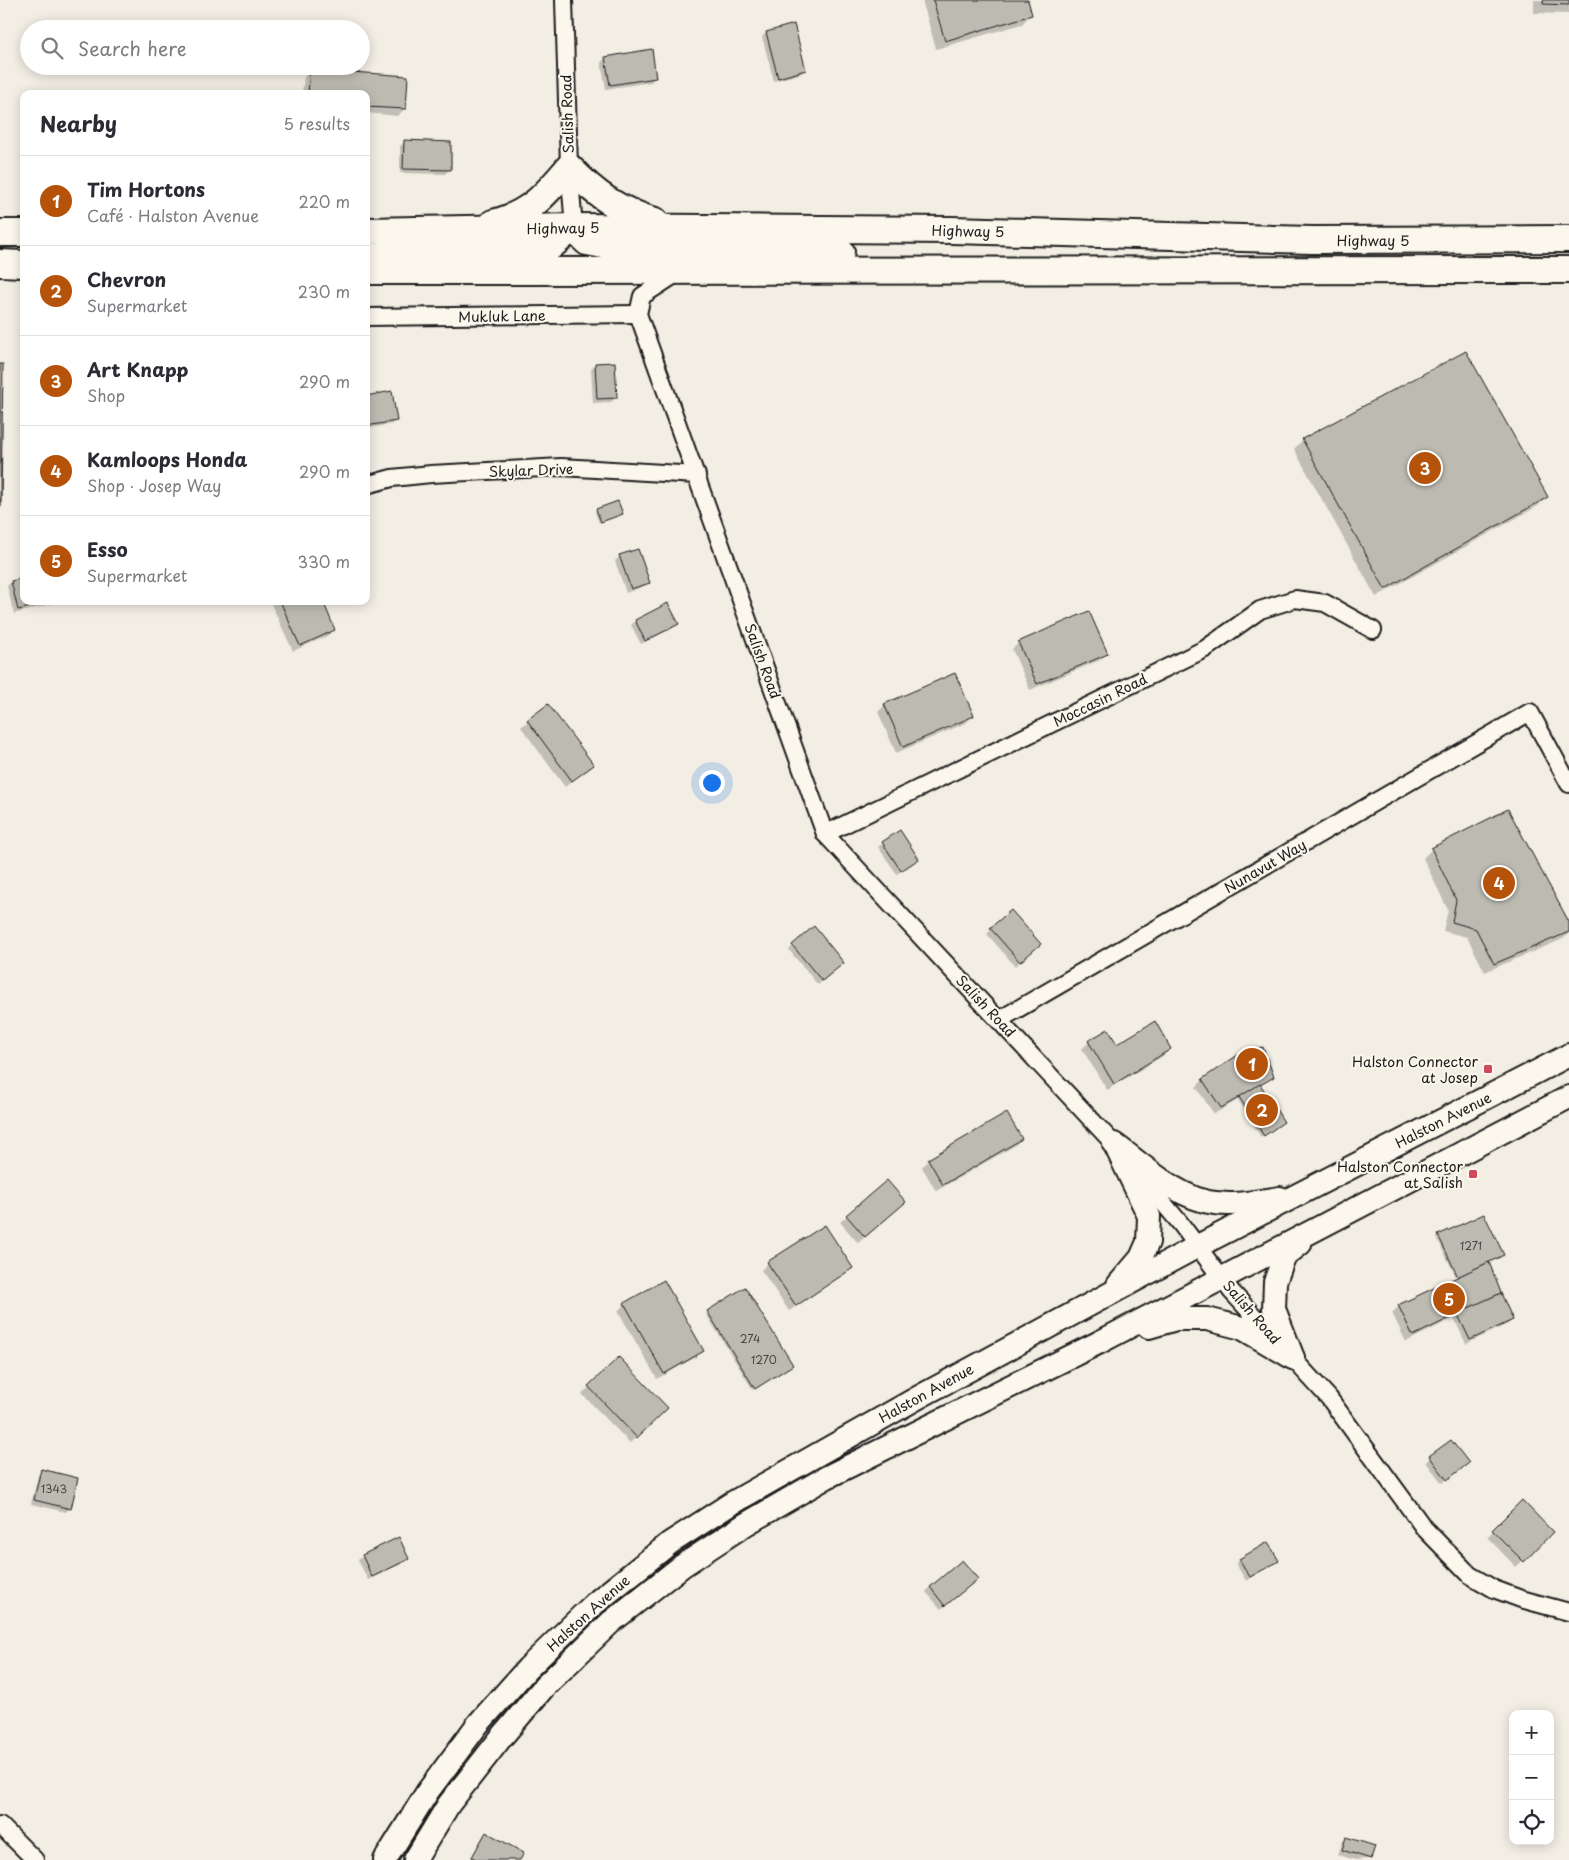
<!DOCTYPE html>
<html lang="en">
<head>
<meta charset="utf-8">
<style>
  body { margin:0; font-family:"Playpen Sans",sans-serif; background:#f7f7f7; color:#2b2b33 }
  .controls { position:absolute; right:15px; bottom:15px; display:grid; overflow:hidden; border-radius:10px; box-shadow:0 2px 12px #0003 }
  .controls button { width:45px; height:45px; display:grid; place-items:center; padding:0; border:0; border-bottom:1px solid #e1e1e2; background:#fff; color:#2b2b33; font:25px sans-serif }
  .you { position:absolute; left:711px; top:782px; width:18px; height:18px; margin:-12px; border:4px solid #fff; border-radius:50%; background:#1a73e8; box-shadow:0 0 0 8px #1a73e833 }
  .badge { display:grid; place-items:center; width:32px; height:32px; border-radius:50%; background:#b45309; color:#fff; font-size:16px; font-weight:700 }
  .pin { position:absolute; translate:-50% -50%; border:2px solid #fff; box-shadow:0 1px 5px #0006 }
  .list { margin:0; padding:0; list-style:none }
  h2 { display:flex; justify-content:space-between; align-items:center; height:65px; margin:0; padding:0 20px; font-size:21px }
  h2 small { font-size:16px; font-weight:400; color:#7c7c81 }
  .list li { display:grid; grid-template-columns:32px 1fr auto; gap:15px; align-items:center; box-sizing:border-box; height:90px; padding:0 20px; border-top:1px solid #e1e1e2 }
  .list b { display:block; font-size:19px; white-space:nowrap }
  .list p { margin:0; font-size:16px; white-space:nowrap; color:#7c7c81 }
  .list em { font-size:16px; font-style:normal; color:#7c7c81 }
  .icon { flex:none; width:28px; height:28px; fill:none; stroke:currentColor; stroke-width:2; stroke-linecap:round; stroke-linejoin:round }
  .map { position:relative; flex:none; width:1569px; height:1860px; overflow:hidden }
  .search { position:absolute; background:#fff; box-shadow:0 2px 12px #0003; left:20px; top:20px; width:350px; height:55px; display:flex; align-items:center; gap:12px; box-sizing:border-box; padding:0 18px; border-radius:28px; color:#7c7c81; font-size:19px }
  .panel { position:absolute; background:#fff; box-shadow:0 2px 12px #0003; left:20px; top:90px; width:350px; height:515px; border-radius:10px }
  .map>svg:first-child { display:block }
  .shadow { fill:#0003 }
  .building { fill:#bdbab1; stroke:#1c1c1c }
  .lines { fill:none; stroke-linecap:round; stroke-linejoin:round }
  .minor-casing { stroke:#1c1c1c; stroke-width:20 }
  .secondary-casing { stroke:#1c1c1c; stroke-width:26 }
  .trunk-casing { stroke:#1c1c1c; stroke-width:30 }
  .minor { stroke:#fbf7ec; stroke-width:16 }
  .secondary { stroke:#fbf7ec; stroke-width:22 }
  .trunk { stroke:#fbf7ec; stroke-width:26 }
  .poi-dot { fill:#d1495b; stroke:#fbf7ec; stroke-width:2 }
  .labels { text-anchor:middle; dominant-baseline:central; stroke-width:4; stroke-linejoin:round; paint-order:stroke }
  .number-label { font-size:11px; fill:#444441 }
  .street-label { font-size:14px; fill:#1c1c1c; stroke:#fbf7ec }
  .poi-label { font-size:14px; fill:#1c1c1c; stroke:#fbf7ec; text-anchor:end }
</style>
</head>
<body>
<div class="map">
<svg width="1569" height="1860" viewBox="0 0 1569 1860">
  <rect width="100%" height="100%" fill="#f2eee4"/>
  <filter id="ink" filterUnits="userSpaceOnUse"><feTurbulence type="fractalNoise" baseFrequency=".02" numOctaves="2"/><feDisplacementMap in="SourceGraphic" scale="10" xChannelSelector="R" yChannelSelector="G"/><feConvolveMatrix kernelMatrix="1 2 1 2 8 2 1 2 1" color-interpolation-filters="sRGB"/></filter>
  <g filter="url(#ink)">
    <g class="shadow">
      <path d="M922,0H1027L1031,14L1022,24L936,49Z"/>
      <path d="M1534,0H1569V14L1534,13Z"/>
      <path d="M766,33L805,70L800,74L774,81L762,37Z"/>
      <path d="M606,58L655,77L651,82L606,89L601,62Z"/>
      <path d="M310,70L404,109L398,116L366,113V94H302L304,77Z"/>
      <path d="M405,142L449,170L445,174L400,173V146Z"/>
      <path d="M24,312V340H23V313Z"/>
      <path d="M596,364L616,398L611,402L593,403L591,369Z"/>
      <path d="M366,397L396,420L392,424L366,429Z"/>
      <path d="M1303,440L1547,497L1538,506L1376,597L1294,449Z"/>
      <path d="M597,510L620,515L599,523L595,512Z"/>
      <path d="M620,556L648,582L644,586L626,593L615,561Z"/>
      <path d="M24,579V601H57L55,603L14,614L7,586L11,582Z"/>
      <path d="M274,601H321L334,629L327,636L293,651L271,604Z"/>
      <path d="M636,621L677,624L673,628L641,644L631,625Z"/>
      <path d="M1019,643L1106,653L1100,660L1030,690L1012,649Z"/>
      <path d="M548,705L592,765L565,787L521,727Z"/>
      <path d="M885,705L972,716L966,723L896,753L878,712Z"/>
      <path d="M899,832L918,859L897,874L878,847Z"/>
      <path d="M1432,849L1569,924V933L1563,939L1485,972L1467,937L1443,931L1448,910L1423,858Z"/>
      <path d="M1011,912L1035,948L1015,966L987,934Z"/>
      <path d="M793,946L838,967L818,985L789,950Z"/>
      <path d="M1089,1042L1170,1049L1163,1056L1107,1090L1082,1049Z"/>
      <path d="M1272,1076L1260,1086L1281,1124L1261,1137L1238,1100L1214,1114L1196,1087L1203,1080Z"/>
      <path d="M1020,1139L1014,1146L936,1191L922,1167L929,1160Z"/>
      <path d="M898,1209L858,1243L840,1222L847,1216Z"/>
      <path d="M1439,1236L1502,1255L1488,1263L1512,1320L1508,1324L1466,1344L1454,1318L1406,1342L1392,1313L1399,1306L1457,1279L1437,1238Z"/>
      <path d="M768,1263L851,1268L844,1274L789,1311L761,1270Z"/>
      <path d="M744,1289L790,1367L753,1390L706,1314Z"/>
      <path d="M625,1304L703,1350L696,1357L657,1379L618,1311Z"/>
      <path d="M619,1359L666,1408L630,1443L582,1394Z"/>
      <path d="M1430,1457L1467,1463L1442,1483L1426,1462Z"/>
      <path d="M42,1471L70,1508L66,1512L31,1504L38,1475Z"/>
      <path d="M1522,1502L1552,1532L1516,1567L1487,1537Z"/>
      <path d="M363,1556L408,1559L403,1563L368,1580L358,1560Z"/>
      <path d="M1240,1560H1277L1246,1581L1236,1564Z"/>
      <path d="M972,1584L941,1609L926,1592L930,1587Z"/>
      <path d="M486,1834L519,1860H470L482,1838Z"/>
      <path d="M1346,1838L1370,1859L1356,1860L1338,1855L1342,1843Z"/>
    </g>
    <g class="building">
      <path d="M933,0H1028L1032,15L945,41Z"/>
      <path d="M1543,0H1569V5L1543,4Z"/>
      <path d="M794,24L806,70L778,78L766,32Z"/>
      <path d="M652,49L656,78L610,85L605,57Z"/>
      <path d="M310,69L408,76L406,109L366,107V94H308Z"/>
      <path d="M404,140L451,142V170L403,169Z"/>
      <path d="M1466,351L1548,497L1385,589L1302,439Z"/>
      <path d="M615,362L617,398L597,399L595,363Z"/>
      <path d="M0,364H3L1,506H0Z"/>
      <path d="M392,391L397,421L366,426V396Z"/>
      <path d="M618,501L623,514L601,522L596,509Z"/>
      <path d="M638,549L650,583L631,589L619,555Z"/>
      <path d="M24,578V601H54L18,610L11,581Z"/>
      <path d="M280,601H323L335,630L300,646Z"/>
      <path d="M668,603L679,624L645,641L635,620Z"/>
      <path d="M1089,611L1108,654L1037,684L1018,642Z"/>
      <path d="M955,673L974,716L903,747L884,704Z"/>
      <path d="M548,704L594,765L572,781L527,720Z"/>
      <path d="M1508,809L1569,922V932L1494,964L1476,929L1452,922L1456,900L1431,848Z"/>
      <path d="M900,830L919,859L901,871L882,842Z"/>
      <path d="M1011,910L1041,944L1020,962L990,928Z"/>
      <path d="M814,926L844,963L822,981L792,945Z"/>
      <path d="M1155,1021L1171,1049L1114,1084L1088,1041L1108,1029L1117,1044Z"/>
      <path d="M1263,1047L1274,1077L1221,1108L1202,1079L1244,1051Z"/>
      <path d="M1260,1084L1284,1122L1264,1136L1239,1097Z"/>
      <path d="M1007,1113L1022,1139L943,1185L928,1159Z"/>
      <path d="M887,1180L906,1202L865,1237L846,1215Z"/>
      <path d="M1484,1214L1504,1255L1458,1277L1438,1235Z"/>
      <path d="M825,1225L853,1268L796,1306L767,1262Z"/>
      <path d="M1489,1262L1501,1293L1413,1336L1398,1305Z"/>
      <path d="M664,1280L704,1351L664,1374L624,1303Z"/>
      <path d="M745,1287L793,1365L755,1389L707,1311Z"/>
      <path d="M1501,1293L1513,1320L1470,1340L1457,1313Z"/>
      <path d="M619,1357L668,1408L637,1438L588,1386Z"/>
      <path d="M1451,1440L1469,1463L1447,1480L1429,1456Z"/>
      <path d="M41,1469L78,1478L71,1509L34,1500Z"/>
      <path d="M1522,1500L1553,1532L1524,1562L1492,1530Z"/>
      <path d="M399,1537L409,1559L372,1577L362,1555Z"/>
      <path d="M1268,1542L1279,1561L1250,1577L1239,1559Z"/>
      <path d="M962,1560L978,1579L945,1606L930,1587Z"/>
      <path d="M486,1832L524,1853L520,1860H478L472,1857Z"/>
      <path d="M1346,1837L1375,1846L1371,1859L1342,1850Z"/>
    </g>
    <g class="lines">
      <g class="minor-casing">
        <g id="minor">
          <path d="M564,0L569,167L574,227"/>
          <path d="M679,272L642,296L638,314L825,834L1114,1144L1180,1223L1231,1291L1329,1398L1424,1528L1470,1575L1494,1589L1521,1599L1569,1612"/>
          <path d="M366,317L638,314"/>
          <path d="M366,485L392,478L431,474L561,467L697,475"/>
          <path d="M825,834L1205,649L1260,610L1295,599L1325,603L1373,630"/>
          <path d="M999,1020L1530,712L1569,784"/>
          <path d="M0,1825L35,1860"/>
        </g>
      </g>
      <g class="secondary-casing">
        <g id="secondary">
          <path d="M1114,1144C1143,1165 1178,1199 1215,1203C1237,1206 1259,1201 1280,1198"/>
          <path d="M1116,1147L1149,1216L1148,1242L1141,1258L1118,1285"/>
          <path d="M1149,1327L1176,1319H1207L1242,1328L1293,1358"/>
          <path d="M1293,1358L1274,1309L1275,1282L1284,1257L1300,1244"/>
          <path d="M385,1860L428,1791L478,1724L528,1668L594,1604L670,1543L732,1503L919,1397L1198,1246L1569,1055"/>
          <path d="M415,1860L449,1804L500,1739L544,1687L611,1622L682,1566L746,1524L827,1477L1100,1342L1569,1097"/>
        </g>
      </g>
      <g class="trunk-casing">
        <g id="trunk">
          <path d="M493,223C530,214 545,195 569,167C596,195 617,210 655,221"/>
          <path d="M366,231L574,227L952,230L1313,240L1569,239"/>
          <path d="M577,232L587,242L609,246L662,249L841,252"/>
          <path d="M0,233H24"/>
          <path d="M374,257L422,251H486L550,247L574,227"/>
          <path d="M0,263L24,264"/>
          <path d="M366,271L1569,270"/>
        </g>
      </g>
      <use href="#minor" class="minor"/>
      <use href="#secondary" class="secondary"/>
      <use href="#trunk" class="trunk"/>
    </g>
  </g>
  <g class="poi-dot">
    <rect x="1483" y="1064" width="10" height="10" rx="2.5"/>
    <rect x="1468" y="1169" width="10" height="10" rx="2.5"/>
  </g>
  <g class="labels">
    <g class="number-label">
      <text x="1471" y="1245">1271</text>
      <text x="750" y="1338">274</text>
      <text x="764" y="1359">1270</text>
      <text x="54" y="1488">1343</text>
    </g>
    <g class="street-label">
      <text transform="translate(567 114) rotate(-92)">Salish Road</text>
      <text transform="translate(563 228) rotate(-1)">Highway 5</text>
      <text transform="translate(968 231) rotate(1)">Highway 5</text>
      <text x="1373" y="240">Highway 5</text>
      <text transform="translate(502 316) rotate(-1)">Mukluk Lane</text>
      <text transform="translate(531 470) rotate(-2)">Skylar Drive</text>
      <text transform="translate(763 661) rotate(70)">Salish Road</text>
      <text transform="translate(1100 700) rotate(-26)">Moccasin Road</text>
      <text transform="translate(1265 866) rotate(-30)">Nunavut Way</text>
      <text transform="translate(986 1006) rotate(47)">Salish Road</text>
      <text transform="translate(1443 1120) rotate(-27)">Halston Avenue</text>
      <text transform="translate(1252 1312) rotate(49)">Salish Road</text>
      <text transform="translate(926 1393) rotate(-29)">Halston Avenue</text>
      <text transform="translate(588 1613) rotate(-42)">Halston Avenue</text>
    </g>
    <g class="poi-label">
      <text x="1478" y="1061">Halston Connector<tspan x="1478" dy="16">at Josep</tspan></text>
      <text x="1463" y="1166">Halston Connector<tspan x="1463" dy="16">at Salish</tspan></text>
    </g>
  </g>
</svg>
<div class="controls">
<button>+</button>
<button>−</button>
<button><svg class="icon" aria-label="locate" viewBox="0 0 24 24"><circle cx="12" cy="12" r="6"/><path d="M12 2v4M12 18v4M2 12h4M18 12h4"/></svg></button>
</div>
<div class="you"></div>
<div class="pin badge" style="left:1252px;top:1064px">1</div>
<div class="pin badge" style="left:1262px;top:1110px">2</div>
<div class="pin badge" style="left:1425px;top:468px">3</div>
<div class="pin badge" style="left:1499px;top:883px">4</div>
<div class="pin badge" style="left:1449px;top:1299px">5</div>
<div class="search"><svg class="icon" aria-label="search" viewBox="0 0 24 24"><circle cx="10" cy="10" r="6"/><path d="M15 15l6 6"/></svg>Search here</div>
<section class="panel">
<h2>Nearby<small>5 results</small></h2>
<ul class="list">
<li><span class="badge">1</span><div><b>Tim Hortons</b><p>Café · Halston Avenue</p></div><em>220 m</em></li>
<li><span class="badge">2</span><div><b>Chevron</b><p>Supermarket</p></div><em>230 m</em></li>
<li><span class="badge">3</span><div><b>Art Knapp</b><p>Shop</p></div><em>290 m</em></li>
<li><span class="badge">4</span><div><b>Kamloops Honda</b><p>Shop · Josep Way</p></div><em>290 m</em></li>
<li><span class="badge">5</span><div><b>Esso</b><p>Supermarket</p></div><em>330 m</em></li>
</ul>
</section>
</div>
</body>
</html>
